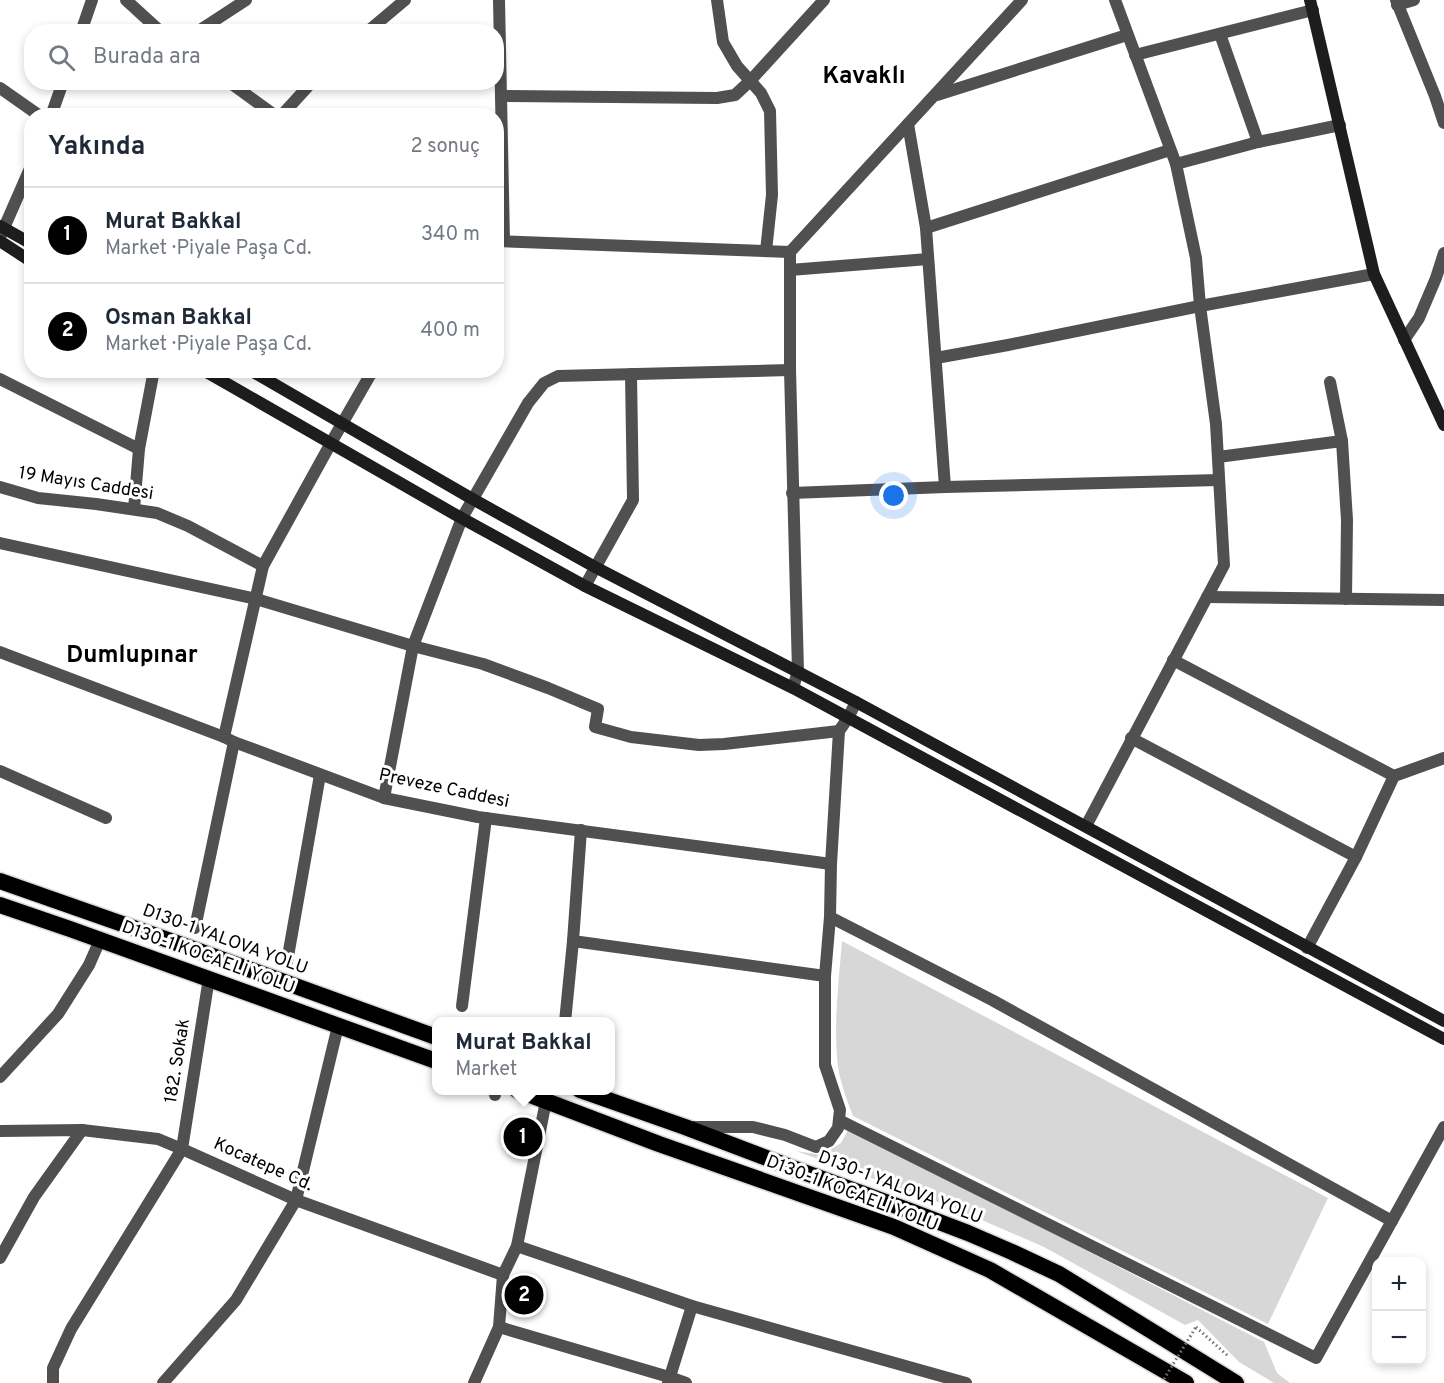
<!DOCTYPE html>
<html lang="tr">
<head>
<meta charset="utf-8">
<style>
  body { margin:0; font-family:Overpass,sans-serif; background:#f2f2f3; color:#1f2937 }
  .controls { position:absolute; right:18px; bottom:18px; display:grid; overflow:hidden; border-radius:12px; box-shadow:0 3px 9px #0003 }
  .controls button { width:54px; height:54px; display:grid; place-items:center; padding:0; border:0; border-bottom:2px solid #e0e1e3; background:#fff; color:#1f2937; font:30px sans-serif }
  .you { position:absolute; left:894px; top:496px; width:21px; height:21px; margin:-15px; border:4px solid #fff; border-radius:50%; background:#1a73e8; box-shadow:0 0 0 9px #1a73e833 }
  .badge { display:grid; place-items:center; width:39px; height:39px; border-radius:50%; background:#000; color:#fff; font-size:20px; font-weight:700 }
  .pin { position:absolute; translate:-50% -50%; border:3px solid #fff; box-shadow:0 2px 6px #0006 }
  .popup { position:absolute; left:432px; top:1017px; width:183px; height:78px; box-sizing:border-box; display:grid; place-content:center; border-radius:12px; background:#fff; filter:drop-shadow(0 2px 4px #0005); font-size:20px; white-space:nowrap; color:#747a83 }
  .popup b { font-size:22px; color:#1f2937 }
  .popup::after { content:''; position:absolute; left:50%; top:100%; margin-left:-12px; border:12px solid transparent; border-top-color:#fff }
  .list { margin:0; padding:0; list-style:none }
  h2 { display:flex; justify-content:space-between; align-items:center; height:78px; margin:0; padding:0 24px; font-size:26px }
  h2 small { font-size:20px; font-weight:400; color:#747a83 }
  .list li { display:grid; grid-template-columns:39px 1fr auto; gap:18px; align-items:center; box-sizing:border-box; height:96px; padding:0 24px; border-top:2px solid #e0e1e3 }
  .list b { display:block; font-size:22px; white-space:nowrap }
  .list p { margin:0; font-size:20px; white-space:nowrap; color:#747a83 }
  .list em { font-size:20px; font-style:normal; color:#747a83 }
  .icon { flex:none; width:33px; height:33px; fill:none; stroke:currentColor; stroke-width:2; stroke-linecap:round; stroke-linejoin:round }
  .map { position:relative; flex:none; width:1444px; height:1383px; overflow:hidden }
  .search { position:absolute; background:#fff; box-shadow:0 3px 9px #0003; left:24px; top:24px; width:480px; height:66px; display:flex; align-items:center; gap:15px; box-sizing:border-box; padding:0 21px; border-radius:24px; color:#747a83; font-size:22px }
  .panel { position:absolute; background:#fff; box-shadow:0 3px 9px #0003; left:24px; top:108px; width:480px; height:270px; border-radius:24px }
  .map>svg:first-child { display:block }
  .green { fill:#d7d7d7 }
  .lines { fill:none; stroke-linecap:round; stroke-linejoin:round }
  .trunk-casing { stroke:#dbdbdb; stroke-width:19 }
  .path { stroke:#727272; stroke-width:3; stroke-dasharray:1.5 3; stroke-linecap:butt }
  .pedestrian { stroke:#505050; stroke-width:12 }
  .minor { stroke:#505050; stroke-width:12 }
  .tertiary { stroke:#505050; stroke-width:12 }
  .secondary { stroke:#1d1d1d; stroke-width:12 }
  .trunk { stroke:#000; stroke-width:16 }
  .path-bridge { stroke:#727272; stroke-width:3; stroke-dasharray:1.5 3; stroke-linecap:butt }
  .labels { text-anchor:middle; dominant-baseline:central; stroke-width:6; stroke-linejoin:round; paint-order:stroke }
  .street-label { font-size:18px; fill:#000; stroke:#fff }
  .district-label { font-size:24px; font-weight:bold; fill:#000; stroke:#fff }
</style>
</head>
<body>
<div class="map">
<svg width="1444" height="1383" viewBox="0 0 1444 1383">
  <rect width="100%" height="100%" fill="#fff"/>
  <g class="green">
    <path d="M842,941L1328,1198L1268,1324L853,1116C846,1098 838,1077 837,1057C834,1019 839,979 842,941Z"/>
    <path d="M849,1128L1264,1342L1277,1373L1290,1383H1274L1239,1362L1198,1320L1185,1325L1044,1247L952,1207L796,1151L822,1155L841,1143Z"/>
  </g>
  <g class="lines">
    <g class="trunk-casing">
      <g id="trunk">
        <path d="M0,881L188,947L436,1037"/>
        <path d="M0,905L70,929L436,1061"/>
        <path d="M517,1090L659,1144L894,1227L990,1270L1186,1383"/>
        <path d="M580,1090L685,1127L798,1170L913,1212L968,1233L1012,1252L1059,1274L1236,1383"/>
      </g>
    </g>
    <path class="path" d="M1196,1327L1228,1356"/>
    <path class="pedestrian" d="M495,1090V1095"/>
    <g class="minor">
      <path d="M126,0L161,32"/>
      <path d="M499,0L504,241"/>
      <path d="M717,0L723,42L737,66L761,93L770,111L772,195L766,251"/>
      <path d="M1396,0L1435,96L1444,123"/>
      <path d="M1397,5L1414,0"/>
      <path d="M81,32L92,0"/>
      <path d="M197,32L246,0"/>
      <path d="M367,32L405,0"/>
      <path d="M1220,34L1258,142"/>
      <path d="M1135,55L1313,10"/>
      <path d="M229,82L276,116"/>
      <path d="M0,88L40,116"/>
      <path d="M937,95L1127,35"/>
      <path d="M501,96L717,98L735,95L750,81L824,0"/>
      <path d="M51,116L63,82"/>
      <path d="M281,116L312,82"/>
      <path d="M908,124L926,228L945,487"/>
      <path d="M1176,164L1258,142L1340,125"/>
      <path d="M926,228L1170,150"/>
      <path d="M0,237L32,164"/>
      <path d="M496,241L790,252"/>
      <path d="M790,270L928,259"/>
      <path d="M1404,340L1419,318L1436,278L1444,253"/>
      <path d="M936,358L1008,345L1200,306L1374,274"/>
      <path d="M0,379L139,449"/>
      <path d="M1330,382L1342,441L1347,520L1346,599"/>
      <path d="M1218,457L1342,441"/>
      <path d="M0,487L38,498L96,504L157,513L188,526L263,566"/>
      <path d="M792,493L945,487L1219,480"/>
      <path d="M134,509L139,449L154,370"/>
      <path d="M0,543L256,599L413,646L483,664L548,688L598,709L595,727L631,737L699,745L724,744L839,731"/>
      <path d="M585,586L633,500L631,374"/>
      <path d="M1207,597L1444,600"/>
      <path d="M0,652L224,737L234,742L384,798L478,817L831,864"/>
      <path d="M1173,660L1394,776"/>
      <path d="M793,688L798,671L790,370V252L1022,0"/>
      <path d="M224,737L263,566L331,443L373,370"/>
      <path d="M1131,738L1356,857"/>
      <path d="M0,771L106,818"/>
      <path d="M384,798L413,646L462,518L528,403L544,383L558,376L790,370"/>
      <path d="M1086,826L1224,565L1216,424L1200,306L1196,258L1176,164L1115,0"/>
      <path d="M581,830L573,941L825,976"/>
      <path d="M830,917L992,1000L1392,1221"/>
      <path d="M195,928L234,742"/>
      <path d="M1307,948L1356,857L1394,776L1444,758"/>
      <path d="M287,962L320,775"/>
      <path d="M462,1006L486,818"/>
      <path d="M565,1022L573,941"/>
      <path d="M0,1077L58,1014L89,965L100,940"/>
      <path d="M839,1120L1316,1358L1444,1127"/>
      <path d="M693,1127H753L785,1135L816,1147L829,1141L838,1128L840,1110L825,1065V976L830,917L831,864L839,731L848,718L856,702"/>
      <path d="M0,1131L82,1130L158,1139L182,1149L296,1200L503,1275"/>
      <path d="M517,1246L692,1306L966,1383"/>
      <path d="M0,1258L34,1197L82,1130"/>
      <path d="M499,1327L669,1377L686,1383"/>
      <path d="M53,1383V1368L71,1329L182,1149L209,978"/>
      <path d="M474,1383L499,1327L503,1275L517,1246L546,1101"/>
      <path d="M668,1383L692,1306"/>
    </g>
    <path class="tertiary" d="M163,1383L236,1300L296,1200L338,1026"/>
    <g class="secondary">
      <path d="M1310,0L1374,274L1444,425"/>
      <path d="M0,226L32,244"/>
      <path d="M0,241L32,262"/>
      <path d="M203,370L456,515L585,586L793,688L1444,1039"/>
      <path d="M250,370L469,497L595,567L856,702L1444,1021"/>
    </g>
    <use href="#trunk" class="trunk"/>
    <path class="path-bridge" d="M1164,1379L1196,1327"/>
  </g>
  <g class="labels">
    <g class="street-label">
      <text transform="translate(86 484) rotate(9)">19 Mayıs Caddesi</text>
      <text transform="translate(444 789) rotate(12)">Preveze Caddesi</text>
      <text transform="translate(225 940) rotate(20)">D130-1 YALOVA YOLU</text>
      <text transform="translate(208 958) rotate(20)">D130-1 KOCAELİ YOLU</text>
      <text transform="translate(178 1061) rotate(-81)">182. Sokak</text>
      <text transform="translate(263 1165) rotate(24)">Kocatepe Cd.</text>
      <text transform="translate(900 1188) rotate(21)">D130-1 YALOVA YOLU</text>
      <text transform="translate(852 1194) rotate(21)">D130-1 KOCAELİ YOLU</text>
    </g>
    <g class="district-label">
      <text x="864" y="77">Kavaklı</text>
      <text x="132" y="656">Dumlupınar</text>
    </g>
  </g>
</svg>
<div class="controls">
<button>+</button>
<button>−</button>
</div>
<div class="you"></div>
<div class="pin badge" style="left:523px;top:1137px">1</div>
<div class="popup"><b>Murat Bakkal</b>Market</div>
<div class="pin badge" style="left:524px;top:1295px">2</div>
<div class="search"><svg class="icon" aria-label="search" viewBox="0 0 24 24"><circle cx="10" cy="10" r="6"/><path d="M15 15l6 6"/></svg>Burada ara</div>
<section class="panel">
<h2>Yakında<small>2 sonuç</small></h2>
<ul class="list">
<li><span class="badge">1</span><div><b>Murat Bakkal</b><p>Market · Piyale Paşa Cd.</p></div><em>340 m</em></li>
<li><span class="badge">2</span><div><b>Osman Bakkal</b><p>Market · Piyale Paşa Cd.</p></div><em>400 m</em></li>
</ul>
</section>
</div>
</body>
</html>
